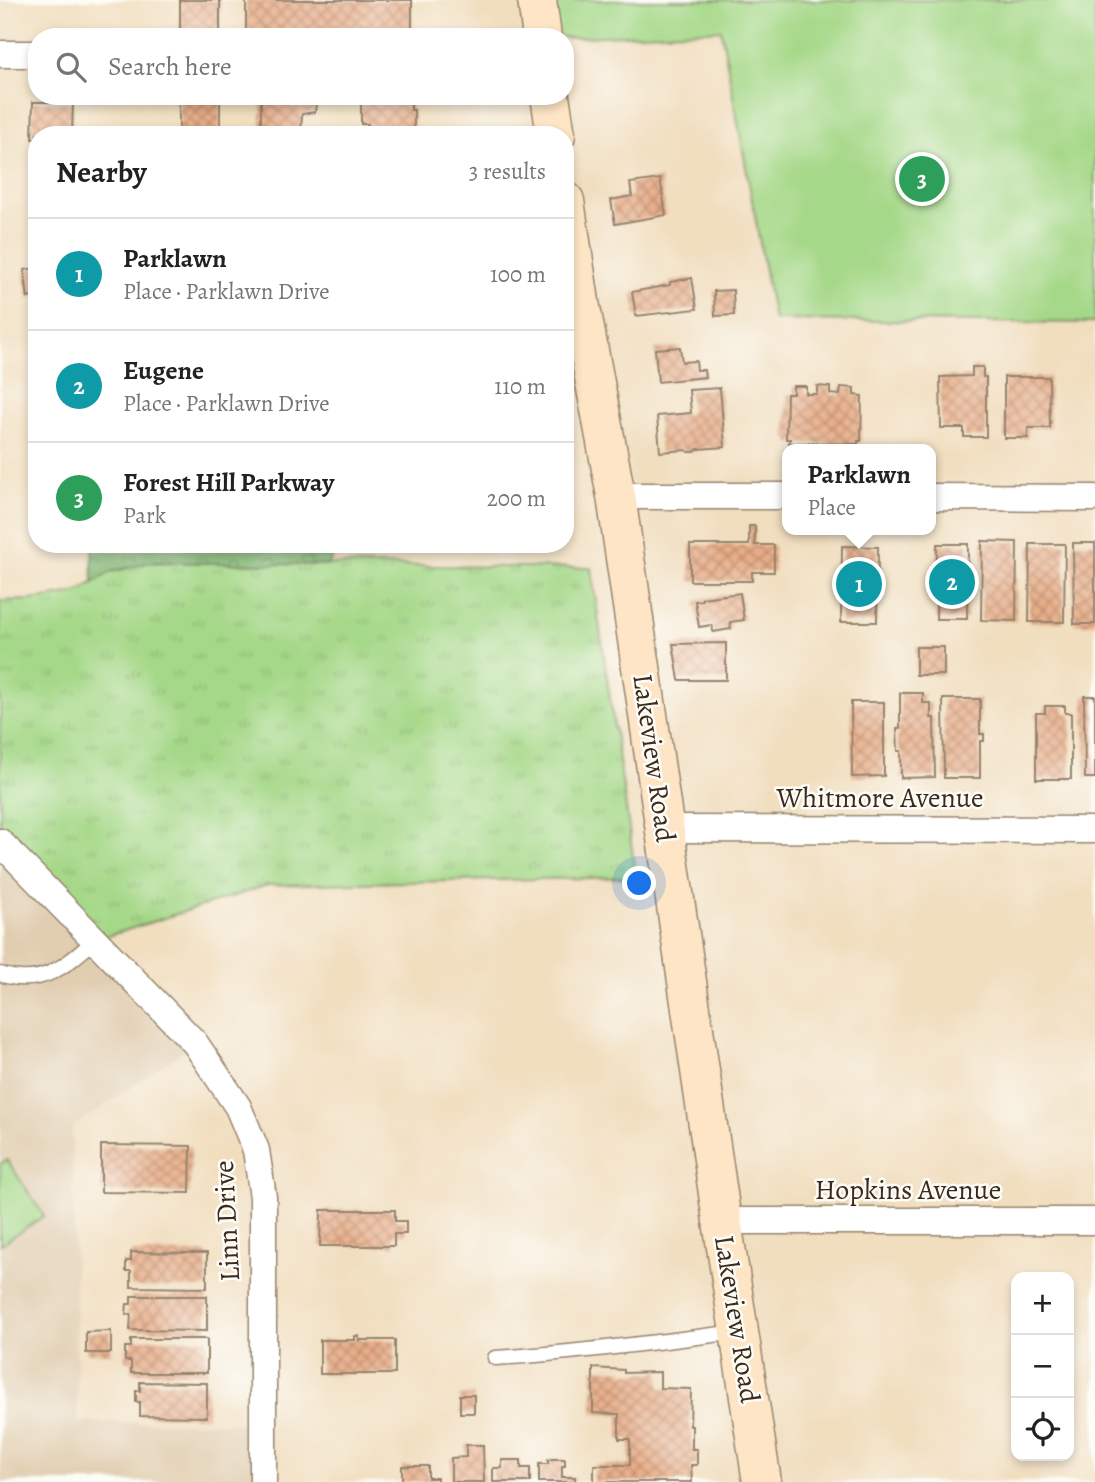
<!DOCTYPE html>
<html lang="en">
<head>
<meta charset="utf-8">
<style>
  body { margin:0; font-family:Alegreya,serif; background:#f6f6f6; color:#222 }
  .controls { position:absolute; right:21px; bottom:21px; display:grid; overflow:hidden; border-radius:14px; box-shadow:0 4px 10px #0003 }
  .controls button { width:63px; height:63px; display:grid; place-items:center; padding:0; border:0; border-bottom:2px solid #e0e0e0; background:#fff; color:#222; font:35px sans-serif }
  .you { position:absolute; left:640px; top:884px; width:24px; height:24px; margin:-18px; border:5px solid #fff; border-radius:50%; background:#1a73e8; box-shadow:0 0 0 10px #1a73e833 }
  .badge { display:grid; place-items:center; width:46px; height:46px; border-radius:50%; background:#0b8043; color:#fff; font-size:23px; font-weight:700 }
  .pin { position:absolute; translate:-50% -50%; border:4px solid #fff; box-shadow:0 2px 7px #0006 }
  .popup { position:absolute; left:782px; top:444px; width:154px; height:91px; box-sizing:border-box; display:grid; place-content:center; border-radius:14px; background:#fff; filter:drop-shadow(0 2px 5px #0005); font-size:23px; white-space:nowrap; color:#767676 }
  .popup b { font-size:26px; color:#222 }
  .popup::after { content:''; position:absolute; left:50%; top:100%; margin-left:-14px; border:14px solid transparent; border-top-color:#fff }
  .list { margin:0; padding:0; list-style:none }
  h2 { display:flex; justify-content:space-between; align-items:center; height:91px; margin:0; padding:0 28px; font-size:30px }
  h2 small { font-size:23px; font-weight:400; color:#767676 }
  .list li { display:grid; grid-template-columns:46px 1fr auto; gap:21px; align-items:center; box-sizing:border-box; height:112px; padding:0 28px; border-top:2px solid #e0e0e0 }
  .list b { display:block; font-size:26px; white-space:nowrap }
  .list p { margin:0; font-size:23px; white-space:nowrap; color:#767676 }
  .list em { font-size:23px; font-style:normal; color:#767676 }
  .icon { flex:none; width:38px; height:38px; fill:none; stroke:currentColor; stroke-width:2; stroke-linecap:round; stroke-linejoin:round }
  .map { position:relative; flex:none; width:1095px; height:1482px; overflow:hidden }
  .search { position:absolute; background:#fff; box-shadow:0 4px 10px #0003; left:28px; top:28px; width:546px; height:77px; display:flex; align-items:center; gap:18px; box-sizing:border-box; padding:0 24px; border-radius:28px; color:#767676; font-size:26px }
  .panel { position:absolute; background:#fff; box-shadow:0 4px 10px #0003; left:28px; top:126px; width:546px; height:427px; border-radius:28px }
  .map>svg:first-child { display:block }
  .built { fill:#e1ceb1 }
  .grass { fill:url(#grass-tufts); stroke:#708153; stroke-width:2 }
  .forest { fill:url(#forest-crowns); stroke:#607149; stroke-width:2 }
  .park { fill:#a5d888; stroke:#708153; stroke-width:2 }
  .building { fill:url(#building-cross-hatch) }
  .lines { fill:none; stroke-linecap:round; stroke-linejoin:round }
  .lane-casing { stroke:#96846e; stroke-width:17 }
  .street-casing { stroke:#96846e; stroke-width:29 }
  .secondary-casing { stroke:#96846e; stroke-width:41 }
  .lane { stroke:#fff; stroke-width:14 }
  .street { stroke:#fff; stroke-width:26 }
  .secondary { stroke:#fde5c5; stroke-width:38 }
  .labels { text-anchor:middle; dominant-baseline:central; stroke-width:5; stroke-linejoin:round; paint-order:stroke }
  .street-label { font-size:28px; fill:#3b2a1e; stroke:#fdfcf7 }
</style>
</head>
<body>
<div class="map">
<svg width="1095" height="1482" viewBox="0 0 1095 1482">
  <defs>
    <pattern id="grass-tufts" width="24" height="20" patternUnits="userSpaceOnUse" patternTransform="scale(1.75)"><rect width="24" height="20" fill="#a5d888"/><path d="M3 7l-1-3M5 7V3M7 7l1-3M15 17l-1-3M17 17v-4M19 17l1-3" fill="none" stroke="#8fba75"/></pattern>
    <pattern id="forest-crowns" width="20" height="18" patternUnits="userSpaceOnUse" patternTransform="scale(1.75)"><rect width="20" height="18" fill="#84b874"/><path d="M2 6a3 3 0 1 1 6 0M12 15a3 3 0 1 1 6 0" fill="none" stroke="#6d965f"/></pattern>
    <pattern id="building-cross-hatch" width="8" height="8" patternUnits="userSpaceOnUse" patternTransform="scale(1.75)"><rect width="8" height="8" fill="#e8ad88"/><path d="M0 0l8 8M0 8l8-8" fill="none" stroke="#bd8d6f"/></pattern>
  </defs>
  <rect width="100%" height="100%" fill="#fdfcf7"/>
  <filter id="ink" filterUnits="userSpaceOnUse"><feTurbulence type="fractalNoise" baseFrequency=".0143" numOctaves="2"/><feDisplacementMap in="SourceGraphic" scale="14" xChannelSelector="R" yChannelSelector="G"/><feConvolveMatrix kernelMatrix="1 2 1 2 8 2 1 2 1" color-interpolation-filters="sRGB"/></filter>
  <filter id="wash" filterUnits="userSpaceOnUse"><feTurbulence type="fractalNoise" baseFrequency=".00686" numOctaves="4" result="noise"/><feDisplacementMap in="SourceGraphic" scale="28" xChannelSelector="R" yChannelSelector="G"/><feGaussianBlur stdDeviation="1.57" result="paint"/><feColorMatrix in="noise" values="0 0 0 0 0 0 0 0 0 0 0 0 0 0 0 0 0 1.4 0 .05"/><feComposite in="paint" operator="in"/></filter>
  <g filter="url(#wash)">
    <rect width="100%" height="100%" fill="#f1debf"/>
    <path class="built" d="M0,842L195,1043L72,1128L78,1422L263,1423V1482H0Z"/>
    <path class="grass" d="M151,562L591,568L636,877L268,885L95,940L0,842V601L31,600L76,593L111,572Z"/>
    <path class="forest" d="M92,544H340L328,565L151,562L111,572L93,583Z"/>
    <g class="park">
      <path d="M537,0H1095V323L774,320L721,30L565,38V37H542Z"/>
      <path d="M7,1160L44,1216L0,1245V1164Z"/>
    </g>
    <g id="blocks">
      <g class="building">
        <rect x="180" y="0" width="40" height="37"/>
        <rect x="246" y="0" width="166" height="37"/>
        <rect x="179" y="96" width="41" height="39"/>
        <path d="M261,96H301L317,97L315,112L302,114L301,135H254V128H261Z"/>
        <path d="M352,96H411V110H414V135H368V124H361V101H356Z"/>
        <path d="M33,102H73L72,135H37V139H32Z"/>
        <path d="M660,179L666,215L615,224L611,200L632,196L630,183Z"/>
        <path d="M37,268V296L28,298L24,270Z"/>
        <path d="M692,278L697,309L636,316L632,292L670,285V282Z"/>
        <path d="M733,290L734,315L715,316L714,291Z"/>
        <path d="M680,347L682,362L696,361L697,370H704L705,377L658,382L655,349Z"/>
        <path d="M972,367H983V377H986V437H964V428H941L940,377L972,376Z"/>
        <path d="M1004,377H1049L1050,428H1028V438H1004Z"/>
        <path d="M793,386H806V394H817V386L830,387V394L840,395L841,387L854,388V395L862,396L861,441H858V444L789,443L790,439H786L787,394H793Z"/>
        <path d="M720,388L725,447L698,449L694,452H689L686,450L660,452L657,416L691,413L689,390Z"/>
        <path d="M749,526H755V545H774V572H752V581H690V545H749Z"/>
        <path d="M982,541L1017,542L1016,621L981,620Z"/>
        <path d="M1073,543H1095V624H1074Z"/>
        <path d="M937,544H968L967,619H936Z"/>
        <path d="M1030,544H1065L1064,622H1029Z"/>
        <path d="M842,546L878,547L877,622H841Z"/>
        <path d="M740,593L744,620L730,622L731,629L713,632L712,625L699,627L695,601L702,600V598Z"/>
        <path d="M726,643V680H679L673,644Z"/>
        <rect x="916" y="647" width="28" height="28"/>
        <path d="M900,693H923V703H931V718H934L935,777L901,778V751H898L897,728H900Z"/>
        <path d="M1084,696H1095V778H1085Z"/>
        <path d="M943,699H980V734H984V741H980V778H944Z"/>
        <path d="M851,702H884V776L852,777Z"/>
        <path d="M1045,706H1065V713H1071V779H1036V713H1045Z"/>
        <path d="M101,1145L191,1146L190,1193L101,1192Z"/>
        <path d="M321,1210H395V1221H406V1234H394V1246H320Z"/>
        <path d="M131,1252L207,1253V1288L131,1287V1271H126V1261H131Z"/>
        <path d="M131,1296H207V1331L130,1330L131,1314H126L127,1304H131Z"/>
        <path d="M111,1331V1353H86V1332Z"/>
        <path d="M355,1336H359V1340H395V1374H320V1340H355Z"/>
        <path d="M131,1339H207V1373H131V1361H125V1347H131Z"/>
        <path d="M593,1368L624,1370V1373L660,1372V1388L691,1389L690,1426H692V1449H697V1465H691L692,1482H594V1465H630V1439H619V1414L593,1413Z"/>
        <path d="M140,1382L207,1383V1417L140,1416V1402H136V1391H140Z"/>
        <rect x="460" y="1395" width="14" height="18"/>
        <path d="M466,1445H483L484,1482H451V1458L466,1457Z"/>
        <path d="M552,1459H565V1466H562V1477H575V1482H539V1464H548V1460Z"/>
        <path d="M502,1460H521V1468H530V1482H493V1468H502Z"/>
        <path d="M402,1466H428V1478H437V1482H402Z"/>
      </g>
    </g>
  </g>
  <g filter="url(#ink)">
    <use href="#blocks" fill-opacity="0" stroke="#96846e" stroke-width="2"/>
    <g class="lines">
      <g class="lane-casing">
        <g id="lane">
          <path d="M0,974C42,988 65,966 95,940"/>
          <path d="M495,1358C576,1353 656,1342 737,1332"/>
        </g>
      </g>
      <g class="street-casing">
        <g id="street">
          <path d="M0,54H37"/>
          <path d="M616,496H787"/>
          <path d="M931,497L1095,498"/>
          <path d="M664,829L1095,830"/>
          <path d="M0,842L195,1043L238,1107L256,1150L263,1197V1482"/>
          <path d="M722,1221H1095"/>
        </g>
      </g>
      <g class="secondary-casing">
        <g id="secondary">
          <path d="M537,0L542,37"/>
          <path d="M550,96L556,135"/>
          <path d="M565,201L580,302L616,496L722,1221L762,1482"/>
        </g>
      </g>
      <use href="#lane" class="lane"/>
      <use href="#street" class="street"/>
      <use href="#secondary" class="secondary"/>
    </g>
  </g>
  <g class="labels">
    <g class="street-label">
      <text transform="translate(654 758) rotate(82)">Lakeview Road</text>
      <text x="880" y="798">Whitmore Avenue</text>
      <text x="908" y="1190">Hopkins Avenue</text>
      <text transform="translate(227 1221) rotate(-93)">Linn Drive</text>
      <text transform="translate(737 1319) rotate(81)">Lakeview Road</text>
    </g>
  </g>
</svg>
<div class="controls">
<button>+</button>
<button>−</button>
<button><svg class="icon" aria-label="locate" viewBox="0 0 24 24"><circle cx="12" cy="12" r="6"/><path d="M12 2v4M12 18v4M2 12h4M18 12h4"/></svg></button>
</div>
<div class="you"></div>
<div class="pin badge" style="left:859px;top:584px;background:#0f9aa8">1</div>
<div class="popup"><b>Parklawn</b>Place</div>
<div class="pin badge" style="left:952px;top:582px;background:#0f9aa8">2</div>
<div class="pin badge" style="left:922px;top:179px;background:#2e9e5b">3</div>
<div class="search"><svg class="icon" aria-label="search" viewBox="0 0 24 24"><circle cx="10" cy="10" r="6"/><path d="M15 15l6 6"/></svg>Search here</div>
<section class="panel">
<h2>Nearby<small>3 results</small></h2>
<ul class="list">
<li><span class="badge" style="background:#0f9aa8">1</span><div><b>Parklawn</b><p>Place · Parklawn Drive</p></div><em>100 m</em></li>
<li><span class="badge" style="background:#0f9aa8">2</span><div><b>Eugene</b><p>Place · Parklawn Drive</p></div><em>110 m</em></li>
<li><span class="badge" style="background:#2e9e5b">3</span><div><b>Forest Hill Parkway</b><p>Park</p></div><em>200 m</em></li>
</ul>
</section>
</div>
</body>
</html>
